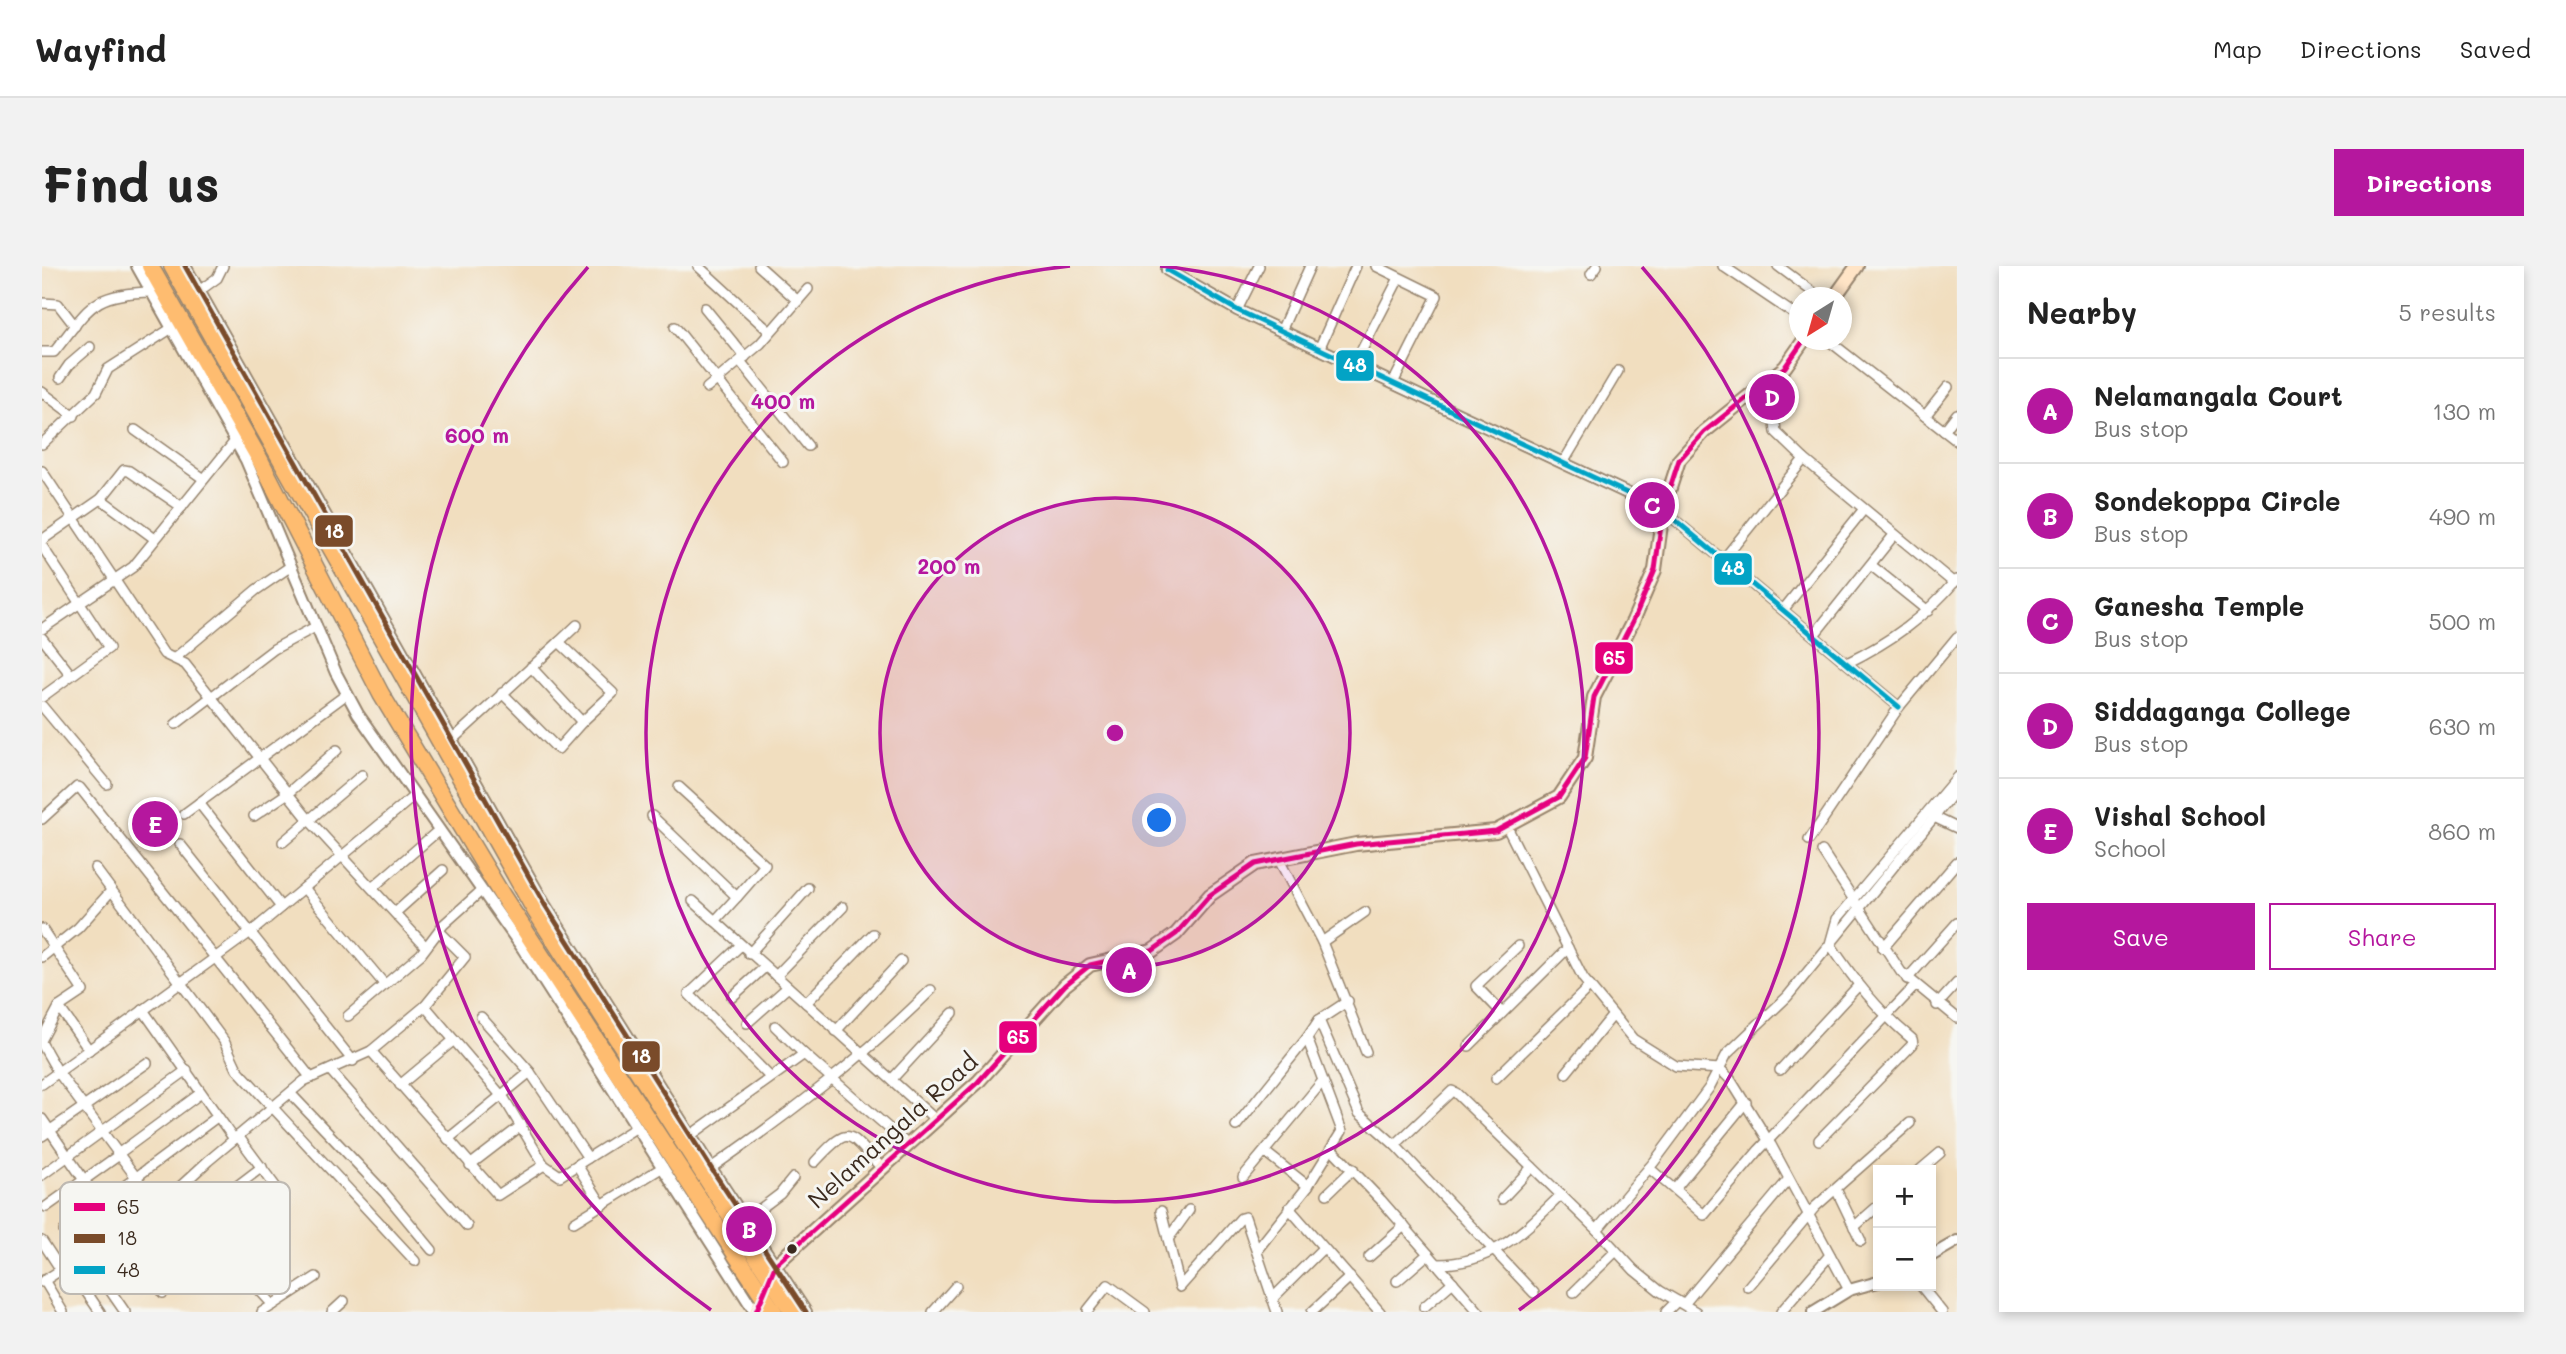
<!DOCTYPE html>
<html lang="en">
<head>
<meta charset="utf-8">
<style>
  body { margin:0; font-family:Mali,sans-serif; background:#f2f2f2; color:#222 }
  .controls { position:absolute; right:21px; bottom:21px; display:grid; overflow:hidden; border-radius:0px; box-shadow:0 4px 10px #0003 }
  .controls button { width:63px; height:63px; display:grid; place-items:center; padding:0; border:0; border-bottom:2px solid #e0e0e0; background:#fff; color:#222; font:35px sans-serif }
  .compass { position:absolute; left:1747px; top:21px; width:63px; height:63px; border-radius:50%; background:#fff; box-shadow:0 4px 10px #0003; rotate:217deg }
  .you { position:absolute; left:1118px; top:555px; width:24px; height:24px; margin:-18px; border:5px solid #fff; border-radius:50%; background:#1a73e8; box-shadow:0 0 0 10px #1a73e833 }
  .badge { display:grid; place-items:center; width:46px; height:46px; border-radius:50%; background:#b5179e; color:#fff; font-size:23px; font-weight:700 }
  .pin { position:absolute; translate:-50% -50%; border:4px solid #fff; box-shadow:0 2px 7px #0006 }
  .list { margin:0; padding:0; list-style:none }
  h2 { display:flex; justify-content:space-between; align-items:center; height:91px; margin:0; padding:0 28px; font-size:30px }
  h2 small { font-size:23px; font-weight:400; color:#767676 }
  .list li { display:grid; grid-template-columns:46px 1fr auto; gap:21px; align-items:center; box-sizing:border-box; height:105px; padding:0 28px; border-top:2px solid #e0e0e0 }
  .list b { display:block; font-size:26px; white-space:nowrap }
  .list p { margin:0; font-size:23px; white-space:nowrap; color:#767676 }
  .list em { font-size:23px; font-style:normal; color:#767676 }
  .actions { display:flex; gap:14px; padding:21px 28px }
  .actions a { flex:1; padding:16px 0; border:2px solid #b5179e; border-radius:0px; text-align:center; font-size:24px; color:#b5179e }
  .actions .main { background:#b5179e; color:#fff }
  .map { position:relative; flex:none; width:1915px; height:1046px; overflow:hidden; border-radius:0px }
  header { display:flex; align-items:center; gap:42px; box-sizing:border-box; height:98px; padding:0 35px; background:#fff; border-bottom:2px solid #e0e0e0 }
  header strong { font-size:33px }
  nav { display:flex; gap:38px; margin-inline-start:auto; font-size:24px }
  .intro { display:flex; align-items:center; justify-content:space-between; box-sizing:border-box; height:168px; padding:0 42px }
  h1 { margin:0; font-size:49px }
  .button { padding:18px 32px; border-radius:0px; background:#b5179e; color:#fff; font-size:24px; font-weight:700 }
  main { display:flex; gap:42px; padding:0 42px }
  aside { flex:1; background:#fff; border-radius:0px; box-shadow:0 4px 10px #0003 }
  .map>svg:first-child { display:block }
  .lines { fill:none; stroke-linecap:round; stroke-linejoin:round }
  .minor-casing { stroke:#96846e; stroke-width:12 }
  .tertiary-casing { stroke:#96846e; stroke-width:14 }
  .secondary-casing { stroke:#96846e; stroke-width:16 }
  .motorway-casing { stroke:#96846e; stroke-width:19 }
  .minor { stroke:#fff; stroke-width:9 }
  .tertiary { stroke:#fff; stroke-width:10 }
  .secondary { stroke:#ffe4c6; stroke-width:12 }
  .motorway { stroke:#febc70; stroke-width:16 }
  .motorway-bridge-casing { stroke:#96846e; stroke-width:19; stroke-linecap:butt }
  .motorway-bridge { stroke:#febc70; stroke-width:16 }
  .bus-1-casing { stroke:#f6f6f2; stroke-width:10 }
  .bus-2-casing { stroke:#f6f6f2; stroke-width:10 }
  .bus-3-casing { stroke:#f6f6f2; stroke-width:10 }
  .bus-1 { stroke:#e5007d; stroke-width:5 }
  .bus-2 { stroke:#7a4b2a; stroke-width:5 }
  .bus-3 { stroke:#03a3c5; stroke-width:5 }
  .ring { fill:none; stroke:#b5179e; stroke-width:3.5 }
  .bus-dot { fill:#3b2a1e; stroke:#f6f6f2; stroke-width:2.5 }
  .labels { text-anchor:middle; dominant-baseline:central; stroke-width:6; stroke-linejoin:round; paint-order:stroke }
  .street-label { font-size:24px; fill:#3b2a1e; stroke:#f6f6f2 }
  .key { fill:#f6f6f2; stroke:#beb9b2; stroke-width:2 }
  .key-label { font-size:19px; fill:#3b2a1e }
  .centre { fill:#b5179e; stroke:#f6f6f2; stroke-width:3.5 }
  .ring-label { font-size:21px; text-anchor:middle; font-weight:bold; fill:#b5179e; stroke:#f6f6f2; stroke-width:6; stroke-linejoin:round; paint-order:stroke }
  .line-badge { stroke:#f6f6f2; stroke-width:2.5 }
  .badge-label { font-size:19px; text-anchor:middle; font-weight:bold; fill:#fff }
</style>
</head>
<body>
<header>
<strong>Wayfind</strong>
<nav><a>Map</a><a>Directions</a><a>Saved</a></nav>
</header>
<div class="intro"><h1>Find us</h1><a class="button">Directions</a></div>
<main>
<div class="map">
<svg width="1915" height="1046" viewBox="0 0 1915 1046">
  <rect width="100%" height="100%" fill="#f6f6f2"/>
  <filter id="ink" filterUnits="userSpaceOnUse"><feTurbulence type="fractalNoise" baseFrequency=".0143" numOctaves="2"/><feDisplacementMap in="SourceGraphic" scale="14" xChannelSelector="R" yChannelSelector="G"/><feConvolveMatrix kernelMatrix="1 2 1 2 8 2 1 2 1" color-interpolation-filters="sRGB"/></filter>
  <filter id="wash" filterUnits="userSpaceOnUse"><feTurbulence type="fractalNoise" baseFrequency=".00686" numOctaves="4" result="noise"/><feDisplacementMap in="SourceGraphic" scale="28" xChannelSelector="R" yChannelSelector="G"/><feGaussianBlur stdDeviation="1.57" result="paint"/><feColorMatrix in="noise" values="0 0 0 0 0 0 0 0 0 0 0 0 0 0 0 0 0 1.4 0 .05"/><feComposite in="paint" operator="in"/></filter>
  <g filter="url(#wash)">
    <rect width="100%" height="100%" fill="#f1debf"/>
  </g>
  <g filter="url(#ink)">
    <g class="lines">
      <g class="minor-casing">
        <g id="minor">
          <path d="M656,0L728,66"/>
          <path d="M717,0L756,35"/>
          <path d="M1334,0L1395,30L1351,117"/>
          <path d="M1681,0L1758,52"/>
          <path d="M1736,0L1779,32"/>
          <path d="M1549,8L1555,0"/>
          <path d="M157,25L175,12L181,0"/>
          <path d="M0,37L16,38L33,60"/>
          <path d="M663,42L703,91"/>
          <path d="M1195,44L1217,0"/>
          <path d="M633,61L741,196"/>
          <path d="M1239,65L1268,0"/>
          <path d="M1786,74L1915,175"/>
          <path d="M1277,83L1314,0"/>
          <path d="M0,86H12C47,43 48,27 110,26"/>
          <path d="M698,95L766,180"/>
          <path d="M1312,99L1357,12"/>
          <path d="M18,112L27,99L48,81"/>
          <path d="M665,122L718,78L766,23"/>
          <path d="M0,126L32,150"/>
          <path d="M1730,131L1734,166L1762,193L1912,317"/>
          <path d="M1883,150L1906,121"/>
          <path d="M93,164L162,213"/>
          <path d="M1902,165L1915,148"/>
          <path d="M0,178L54,127L66,103L130,62"/>
          <path d="M1521,197L1576,105"/>
          <path d="M0,205L122,388L143,398L267,554L383,680"/>
          <path d="M59,233L113,273"/>
          <path d="M1621,244L1857,441"/>
          <path d="M0,274L59,233L82,204L87,205L140,241"/>
          <path d="M0,280L67,382L0,431"/>
          <path d="M1681,294L1762,193"/>
          <path d="M1830,300L1886,345"/>
          <path d="M1741,344L1822,243"/>
          <path d="M0,363L91,301L193,175"/>
          <path d="M1772,369L1852,269"/>
          <path d="M0,372L29,409"/>
          <path d="M517,376L535,359"/>
          <path d="M133,392L214,324L249,300"/>
          <path d="M1805,397C1848,376 1883,351 1914,314"/>
          <path d="M460,427L516,483L540,456"/>
          <path d="M0,440L65,518"/>
          <path d="M134,458L232,383L275,360"/>
          <path d="M410,474L517,376L571,427L540,456L489,401"/>
          <path d="M637,521L723,599L695,631"/>
          <path d="M157,537L239,641"/>
          <path d="M142,548L305,428"/>
          <path d="M212,550L246,527L295,484"/>
          <path d="M610,550L695,631L673,655"/>
          <path d="M1892,551L1915,562"/>
          <path d="M0,553L35,521L38,522L269,812"/>
          <path d="M1464,559L1541,712L1591,773L1634,800L1678,803L1688,813L1729,879L1807,1024"/>
          <path d="M1767,574L1857,441L1915,371"/>
          <path d="M241,576L320,509"/>
          <path d="M138,578L311,795"/>
          <path d="M1780,585L1859,706L1915,752"/>
          <path d="M1236,592L1280,676L1324,786"/>
          <path d="M53,602L182,775L195,803L373,995"/>
          <path d="M262,622L343,719"/>
          <path d="M330,622L397,564"/>
          <path d="M651,635L894,854"/>
          <path d="M353,647L401,604"/>
          <path d="M0,663L41,725L17,741L0,773"/>
          <path d="M1280,676L1323,646"/>
          <path d="M699,679L647,728L728,811"/>
          <path d="M1841,682L1915,596"/>
          <path d="M707,688L766,622"/>
          <path d="M0,691L36,662L69,625"/>
          <path d="M734,710L801,641"/>
          <path d="M1865,713L1915,657"/>
          <path d="M690,731L723,701"/>
          <path d="M764,737L831,668"/>
          <path d="M1895,739L1915,717"/>
          <path d="M17,741L47,784"/>
          <path d="M101,744L192,873"/>
          <path d="M1460,747L1434,720L1476,680"/>
          <path d="M306,750L379,688L401,659L439,625"/>
          <path d="M439,751L488,806L546,892L595,861"/>
          <path d="M1277,754L1317,847L1353,879L1492,1027"/>
          <path d="M705,757L746,721"/>
          <path d="M794,765L859,695"/>
          <path d="M0,778L16,806L116,941"/>
          <path d="M1427,780L1526,682"/>
          <path d="M329,785L456,929L502,899L463,834L383,740"/>
          <path d="M762,788L866,879"/>
          <path d="M288,804L425,960"/>
          <path d="M1738,804L1816,720"/>
          <path d="M1524,807L1571,749"/>
          <path d="M851,812L911,747"/>
          <path d="M1454,812L1548,720"/>
          <path d="M0,818L214,662L372,530"/>
          <path d="M358,819L412,774"/>
          <path d="M248,827L342,926L390,984"/>
          <path d="M0,853L93,988"/>
          <path d="M1194,860L1265,772"/>
          <path d="M649,869L762,788L733,760"/>
          <path d="M0,870L105,797"/>
          <path d="M406,873L488,806"/>
          <path d="M1777,874L1871,778L1870,773C1836,745 1812,714 1788,678L1795,653L1915,511"/>
          <path d="M1353,879L1410,825L1414,827L1555,964L1592,1004L1618,1025L1654,1046"/>
          <path d="M1290,883L1339,934L1437,1046"/>
          <path d="M1223,886L1266,920"/>
          <path d="M76,888L159,827"/>
          <path d="M773,896C810,856 805,867 840,902"/>
          <path d="M428,899L480,859"/>
          <path d="M502,899L518,910L546,892"/>
          <path d="M535,899L560,939"/>
          <path d="M669,902C747,848 822,791 889,724"/>
          <path d="M1607,902L1662,949L1717,884L1873,720"/>
          <path d="M1878,904L1898,887"/>
          <path d="M0,909L145,804"/>
          <path d="M1201,911L1280,816"/>
          <path d="M1633,923L1704,836"/>
          <path d="M1794,923L1819,975"/>
          <path d="M1285,928L1311,903"/>
          <path d="M1460,933L1490,901"/>
          <path d="M4,941L77,889"/>
          <path d="M1247,942L1338,1046"/>
          <path d="M1119,945L1138,1021L1199,952L1203,951L1235,1046"/>
          <path d="M705,953L738,928L751,912"/>
          <path d="M532,956L621,901"/>
          <path d="M1812,961L1836,940"/>
          <path d="M1555,964L1612,896L1667,822L1685,788L1745,731L1915,523"/>
          <path d="M22,965L175,851"/>
          <path d="M1126,973L1147,944"/>
          <path d="M0,975L19,1004"/>
          <path d="M178,981L231,1039L220,1046"/>
          <path d="M1215,984L1266,920L1300,865L1265,772L1277,754L1306,735"/>
          <path d="M43,988L83,1046"/>
          <path d="M1327,991L1362,960"/>
          <path d="M1394,998C1450,999 1482,965 1519,929"/>
          <path d="M26,999L58,1046"/>
          <path d="M57,1009L141,961L220,901"/>
          <path d="M2,1014L21,1046"/>
          <path d="M1355,1015L1386,988"/>
          <path d="M0,1016L115,942L166,895L262,815L329,785L383,740L423,691L397,665"/>
          <path d="M1879,1020L1900,1046"/>
          <path d="M1706,1021L1773,941L1868,857"/>
          <path d="M1532,1026L1574,985"/>
          <path d="M121,1027L242,932L196,870"/>
          <path d="M1230,1033L1281,982"/>
          <path d="M1642,1038L1746,914"/>
          <path d="M231,1039L274,1011"/>
          <path d="M1382,1041L1411,1016"/>
          <path d="M1046,1044L1066,1019L1103,1046"/>
          <path d="M290,1046L302,1035"/>
          <path d="M891,1046L914,1020"/>
          <path d="M1270,1046L1308,1011"/>
          <path d="M1624,1046L1635,1035"/>
          <path d="M1739,1046L1788,989"/>
        </g>
      </g>
      <g class="tertiary-casing">
        <g id="tertiary">
          <path d="M95,0L204,194L294,407L316,448L481,683L713,1046"/>
          <path d="M143,0L503,639L669,902L764,1046"/>
          <path d="M1127,0L1125,4L1195,44L1621,244"/>
          <path d="M1889,990L1915,975"/>
          <path d="M1771,1046L1807,1024L1836,1016"/>
        </g>
      </g>
      <g class="secondary-casing">
        <g id="secondary">
          <path d="M1792,32L1815,0"/>
          <path d="M714,1046L734,998L936,816L1023,719L1048,699L1110,685L1134,668L1168,629L1213,598L1314,578L1454,565L1517,531L1543,492L1552,431L1591,355L1613,304L1621,244L1637,194L1662,166L1743,101L1762,74"/>
        </g>
      </g>
      <g class="motorway-casing">
        <g id="motorway">
          <path d="M108,0L217,192L339,428L460,629L694,989"/>
          <path d="M130,0L494,646L707,979"/>
        </g>
      </g>
      <use href="#minor" class="minor"/>
      <use href="#tertiary" class="tertiary"/>
      <use href="#secondary" class="secondary"/>
      <use href="#motorway" class="motorway"/>
      <g class="motorway-bridge-casing">
        <g id="motorway-bridge">
          <path d="M707,979L751,1046"/>
          <path d="M694,989L732,1046"/>
        </g>
      </g>
      <use href="#motorway-bridge" class="motorway-bridge"/>
      <g class="bus-1-casing">
        <path id="bus-1" d="M714,1046L734,998L936,816L1023,719L1048,699L1110,685L1134,668L1168,629L1213,598L1314,578L1454,565L1517,531L1543,492L1552,431L1591,355L1613,304L1621,244L1637,194L1662,166L1743,101L1762,74"/>
      </g>
      <g class="bus-2-casing">
        <path id="bus-2" d="M143,0L503,639L669,902L764,1046"/>
      </g>
      <g class="bus-3-casing">
        <path id="bus-3" d="M1127,0L1125,4L1195,44L1621,244L1857,441"/>
      </g>
      <use href="#bus-1" class="bus-1"/>
      <use href="#bus-2" class="bus-2"/>
      <use href="#bus-3" class="bus-3"/>
    </g>
  </g>
  <circle cx="1073" cy="467" r="235" fill="#b5179e" fill-opacity=".12"/>
  <g class="ring">
    <circle cx="1073" cy="467" r="235"/>
    <path d="M1118 0A469 469 0 1 1 1028 0"/>
    <path d="M669 1044A704 704 0 0 1 546 1M1600 1A704 704 0 0 1 1477 1044"/>
  </g>
  <circle class="bus-dot" cx="750" cy="983" r="6"/>
  <g class="labels">
    <g class="street-label">
      <text transform="translate(850 864) rotate(-42)">Nelamangala Road</text>
    </g>
  </g>
  <rect x="18" y="916" width="230" height="112" rx="10" class="key"/>
  <rect x="32" y="937" width="31" height="8" fill="#e5007d"/>
  <rect x="32" y="968" width="31" height="9" fill="#7a4b2a"/>
  <rect x="32" y="1000" width="31" height="8" fill="#03a3c5"/>
  <g class="key-label">
    <text x="75" y="948">65</text>
    <text x="75" y="979">18</text>
    <text x="75" y="1011">48</text>
  </g>
  <circle cx="1073" cy="467" r="10" class="centre"/>
  <g class="ring-label">
    <text x="741" y="143">400 m</text>
    <text x="435" y="177">600 m</text>
    <text x="907" y="308">200 m</text>
  </g>
  <g class="line-badge">
    <rect x="1293" y="83" width="40" height="33" rx="7" fill="#03a3c5"/>
    <rect x="272" y="248" width="40" height="34" rx="7" fill="#7a4b2a"/>
    <rect x="1671" y="286" width="40" height="34" rx="7" fill="#03a3c5"/>
    <rect x="1552" y="375" width="40" height="34" rx="7" fill="#e5007d"/>
    <rect x="956" y="754" width="40" height="34" rx="7" fill="#e5007d"/>
    <rect x="579" y="774" width="40" height="33" rx="7" fill="#7a4b2a"/>
  </g>
  <g class="badge-label">
    <text x="1313" y="106">48</text>
    <text x="292" y="272">18</text>
    <text x="1691" y="309">48</text>
    <text x="1572" y="399">65</text>
    <text x="976" y="778">65</text>
    <text x="599" y="797">18</text>
  </g>
</svg>
<div class="controls">
<button>+</button>
<button>−</button>
</div>
<svg class="compass" viewBox="-18 -18 36 36"><path d="M0-13l5 13h-10z" fill="#e53935"/><path d="M0 13l5-13h-10z" fill="#767676"/></svg>
<div class="you"></div>
<div class="pin badge" style="left:1087px;top:704px">A</div>
<div class="pin badge" style="left:707px;top:963px">B</div>
<div class="pin badge" style="left:1610px;top:239px">C</div>
<div class="pin badge" style="left:1730px;top:131px">D</div>
<div class="pin badge" style="left:113px;top:558px">E</div>
</div>
<aside>
<h2>Nearby<small>5 results</small></h2>
<ul class="list">
<li><span class="badge">A</span><div><b>Nelamangala Court</b><p>Bus stop</p></div><em>130 m</em></li>
<li><span class="badge">B</span><div><b>Sondekoppa Circle</b><p>Bus stop</p></div><em>490 m</em></li>
<li><span class="badge">C</span><div><b>Ganesha Temple</b><p>Bus stop</p></div><em>500 m</em></li>
<li><span class="badge">D</span><div><b>Siddaganga College</b><p>Bus stop</p></div><em>630 m</em></li>
<li><span class="badge">E</span><div><b>Vishal School</b><p>School</p></div><em>860 m</em></li>
</ul>
<div class="actions"><a class="main">Save</a><a>Share</a></div>
</aside>
</main>
</body>
</html>
